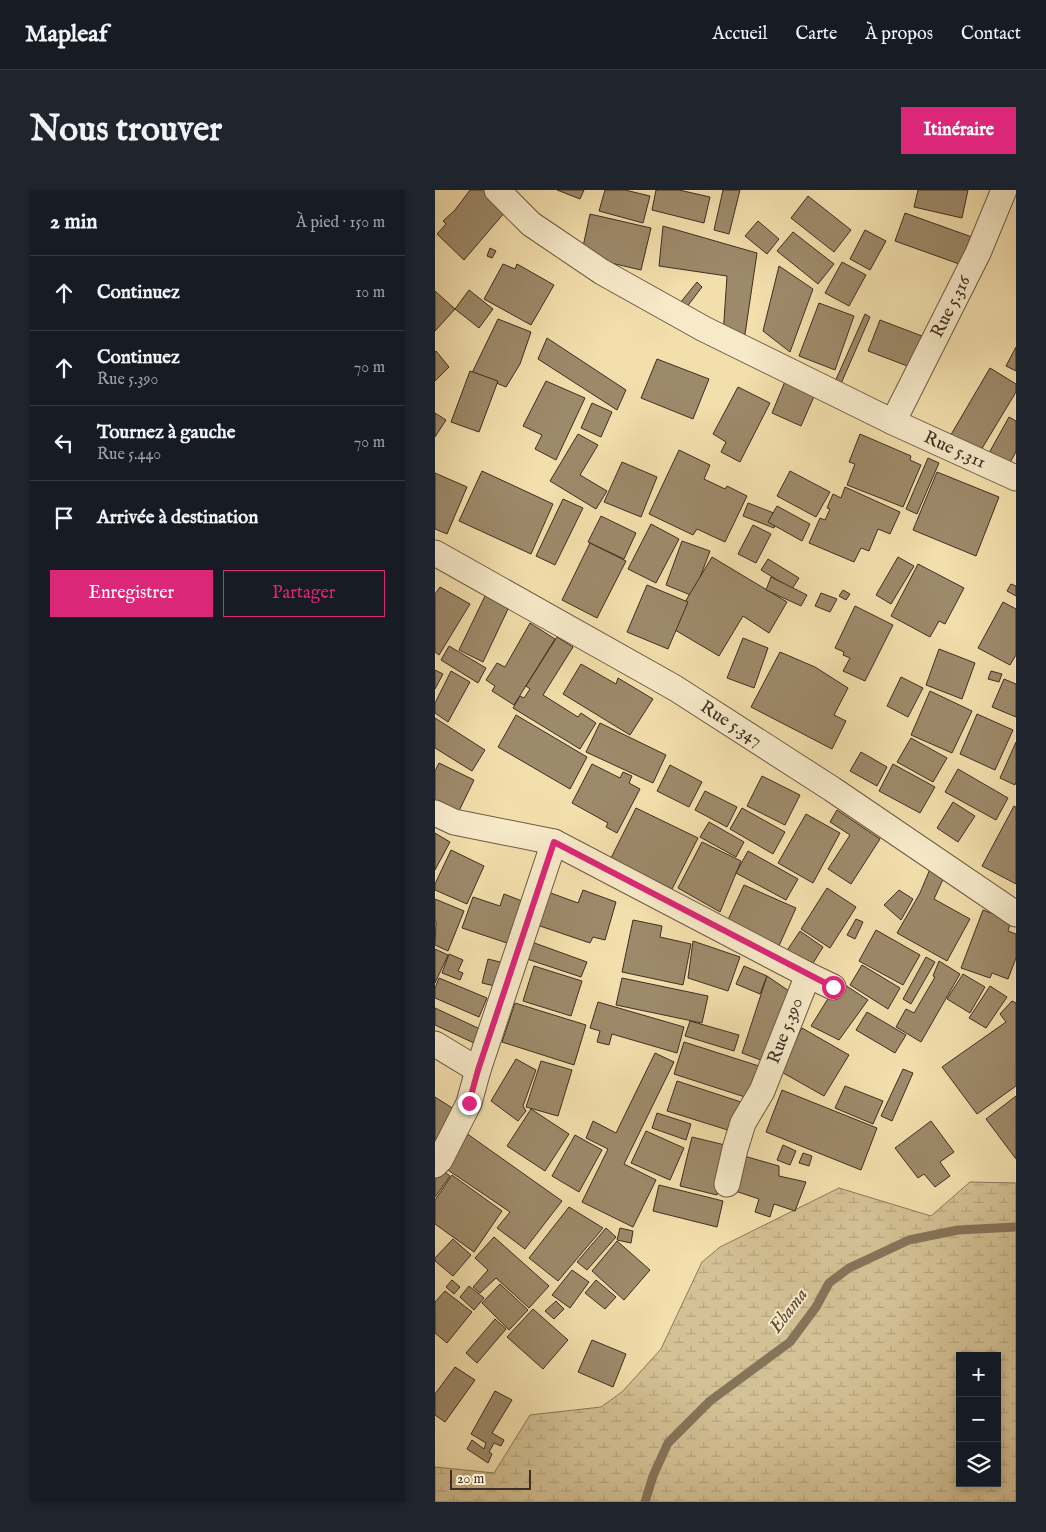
<!DOCTYPE html>
<html lang="fr">
<head>
<meta charset="utf-8">
<style>
  body { margin:0; font-family:"IM FELL English",serif; background:#20242c; color:#f1f3f6 }
  .controls { position:absolute; right:15px; bottom:15px; display:grid; overflow:hidden; border-radius:0px; box-shadow:0 2px 8px #0003 }
  .controls button { width:45px; height:45px; display:grid; place-items:center; padding:0; border:0; border-bottom:1px solid #363941; background:#171b24; color:#f1f3f6; font:25px sans-serif }
  .scale { position:absolute; left:15px; bottom:12px; width:81px; box-sizing:border-box; padding-left:5px; border:2px solid #3f2e22; border-top:0; font-size:14px; line-height:18px; white-space:nowrap; color:#3f2e22; -webkit-text-stroke:4px #f7eac9; paint-order:stroke }
  .stop { position:absolute; width:15px; height:15px; margin:-11px; border:4px solid #db2777; border-radius:50%; background:#fff }
  .stop.end { background:#db2777; border-color:#fff; box-shadow:0 1px 5px #0008 }
  .list { margin:0; padding:0; list-style:none }
  h2 { display:flex; justify-content:space-between; align-items:center; height:65px; margin:0; padding:0 20px; font-size:21px }
  h2 small { font-size:16px; font-weight:400; color:#9ea1a6 }
  .list li { display:grid; grid-template-columns:32px 1fr auto; gap:15px; align-items:center; box-sizing:border-box; height:75px; padding:0 20px; border-top:1px solid #363941 }
  .list b { display:block; font-size:19px; white-space:nowrap }
  .list p { margin:0; font-size:16px; white-space:nowrap; color:#9ea1a6 }
  .list em { font-size:16px; font-style:normal; color:#9ea1a6 }
  .actions { display:flex; gap:10px; padding:15px 20px }
  .actions a { flex:1; padding:11px 0; border:1px solid #db2777; border-radius:0px; text-align:center; font-size:18px; color:#db2777 }
  .actions .main { background:#db2777; color:#fff }
  .icon { flex:none; width:28px; height:28px; fill:none; stroke:currentColor; stroke-width:2; stroke-linecap:round; stroke-linejoin:round }
  .map { position:relative; flex:none; width:581px; height:1312px; overflow:hidden; border-radius:0px }
  header { display:flex; align-items:center; gap:30px; box-sizing:border-box; height:70px; padding:0 25px; background:#171b24; border-bottom:1px solid #363941 }
  header strong { font-size:24px }
  nav { display:flex; gap:28px; margin-inline-start:auto; font-size:18px }
  .intro { display:flex; align-items:center; justify-content:space-between; box-sizing:border-box; height:120px; padding:0 30px }
  h1 { margin:0; font-size:35px }
  .button { padding:12px 22px; border-radius:0px; background:#db2777; color:#fff; font-size:18px; font-weight:700 }
  main { display:flex; gap:30px; padding:0 30px }
  aside { flex:1; background:#171b24; border-radius:0px; box-shadow:0 2px 8px #0003 }
  .map>svg:first-child { display:block }
  .wetland { fill:url(#wetland-marsh); stroke:#8a785c; fill-rule:evenodd }
  .lines { fill:none; stroke-linecap:round; stroke-linejoin:round }
  .stream { stroke:#867459; stroke-width:9 }
  .building { fill:#9d8a6a; stroke:#3f2e22 }
  .minor-casing { stroke:#6c5a44; stroke-width:27 }
  .minor { stroke:#f7eac9; stroke-width:25 }
  .route { stroke:#db2777; stroke-width:6 }
  .labels { text-anchor:middle; dominant-baseline:central; stroke-width:4; stroke-linejoin:round; paint-order:stroke }
  .street-label { font-size:18px; fill:#3f2e22; stroke:#f7eac9 }
  .water-label { font-size:19px; font-style:italic; fill:#5d4b39; stroke:#f7eac9 }
</style>
</head>
<body>
<header>
<strong>Mapleaf</strong>
<nav><a>Accueil</a><a>Carte</a><a>À propos</a><a>Contact</a></nav>
</header>
<div class="intro"><h1>Nous trouver</h1><a class="button">Itinéraire</a></div>
<main>
<aside>
<h2>2 min<small>À pied · 150 m</small></h2>
<ul class="list">
<li><svg class="icon" aria-label="ahead" viewBox="0 0 24 24"><path d="M12 20V5M6 11l6-6 6 6"/></svg><div><b>Continuez</b></div><em>10 m</em></li>
<li><svg class="icon" aria-label="ahead" viewBox="0 0 24 24"><path d="M12 20V5M6 11l6-6 6 6"/></svg><div><b>Continuez</b><p>Rue 5.390</p></div><em>70 m</em></li>
<li><svg class="icon" aria-label="left" viewBox="0 0 24 24"><path d="M17 20v-9H6M10 6l-5 5 5 5"/></svg><div><b>Tournez à gauche</b><p>Rue 5.440</p></div><em>70 m</em></li>
<li><svg class="icon" aria-label="arrive" viewBox="0 0 24 24"><path d="M6 21V4h12l-3 4 3 4H6"/></svg><div><b>Arrivée à destination</b></div></li>
</ul>
<div class="actions"><a class="main">Enregistrer</a><a>Partager</a></div>
</aside>
<div class="map">
<svg width="581" height="1312" viewBox="0 0 581 1312">
  <defs>
    <pattern id="wetland-marsh" width="20" height="14" patternUnits="userSpaceOnUse" patternTransform="scale(1.25)"><rect width="20" height="14" fill="#d4c195"/><path d="M1 5h8M5 5V1M11 12h8M15 12V8" fill="none" stroke="#b7a680"/></pattern>
  </defs>
  <rect width="100%" height="100%" fill="#f3dfac"/>
  <filter id="stains"><feTurbulence type="fractalNoise" baseFrequency=".004" numOctaves="4"/><feColorMatrix values="0 0 0 0 .2 0 0 0 0 .09 0 0 0 0 .02 0 0 0 .5 -.17"/></filter>
  <radialGradient id="worn" r=".72"><stop offset=".6" stop-color="#630" stop-opacity="0"/><stop offset="1" stop-color="#630" stop-opacity=".3"/></radialGradient>
  <path class="wetland" d="M535,992L581,993V1312H0V1277L59,1283L95,1225L166,1217L187,1202L226,1159L267,1072L285,1057L404,998L496,1026ZM525,1166H562V1293H525Z"/>
  <g class="lines">
    <path class="stream" d="M210,1312L218,1286L233,1253L275,1211L355,1152L381,1117L394,1093L414,1078L474,1050L523,1040L581,1037"/>
  </g>
  <g class="building">
    <path d="M35,0H50L70,22L29,70L2,44L11,34L8,31L20,20Z"/>
    <path d="M122,0H149L145,9Z"/>
    <path d="M170,0H190L215,6L208,33L164,21Z"/>
    <path d="M221,0H244L275,7L269,33L217,20Z"/>
    <path d="M288,0H305L294,44L279,40Z"/>
    <path d="M483,0H533L527,28L479,17Z"/>
    <path d="M373,6L416,40L399,62L356,28Z"/>
    <path d="M470,23L537,47L527,75L460,51Z"/>
    <path d="M155,24L216,38L206,80L146,66Z"/>
    <path d="M323,31L344,49L332,64L310,46Z"/>
    <path d="M228,36L322,63L309,151L288,145L292,86L224,76Z"/>
    <path d="M430,40L451,51L435,80L415,69Z"/>
    <path d="M358,42L399,74L383,94L342,61Z"/>
    <path d="M55,58L61,61L57,68L52,66Z"/>
    <path d="M407,72L431,85L414,116L390,103Z"/>
    <path d="M68,74L80,79L82,74L119,95L96,135L49,109Z"/>
    <path d="M344,76L378,99L355,162L328,141Z"/>
    <path d="M262,92L267,97L251,118L245,113Z"/>
    <path d="M34,100L58,119L44,138L20,119Z"/>
    <path d="M0,101L20,119L0,141Z"/>
    <path d="M384,113L419,126L400,180L364,166Z"/>
    <path d="M430,124L435,127L405,196L399,194Z"/>
    <path d="M63,129L96,142L85,174L71,197L37,183Z"/>
    <path d="M445,130L487,146L475,177L433,161Z"/>
    <path d="M112,148L191,200L182,220L103,169Z"/>
    <path d="M581,157V181L571,176Z"/>
    <path d="M1,161L14,177L0,191V162Z"/>
    <path d="M222,169L274,189L258,229L206,208Z"/>
    <path d="M555,178L581,194V202L543,265L514,248Z"/>
    <path d="M35,181L63,191L44,242L16,232Z"/>
    <path d="M351,189L381,202L366,236L337,223Z"/>
    <path d="M111,191L150,208L121,270L100,259L107,245L88,236Z"/>
    <path d="M303,197L335,213L305,272L286,262L291,252L278,244Z"/>
    <path d="M157,213L177,222L166,247L146,238Z"/>
    <path d="M0,223L11,230L0,247Z"/>
    <path d="M574,227L581,231V262L574,274L554,263Z"/>
    <path d="M143,244L163,255L145,285L172,301L161,319L115,291Z"/>
    <path d="M425,244L476,266L475,270L486,275L468,317L412,295L420,274L414,272Z"/>
    <path d="M244,260L275,275L269,289L290,299L292,296L312,306L290,352L262,339L258,345L214,324Z"/>
    <path d="M493,268L504,273L482,324L471,319Z"/>
    <path d="M187,272L222,287L206,327L169,312Z"/>
    <path d="M47,281L118,314L96,364L24,331Z"/>
    <path d="M355,281L395,302L381,327L342,306Z"/>
    <path d="M502,282L564,307L541,366L478,340Z"/>
    <path d="M0,283L32,297L12,344L0,339Z"/>
    <path d="M410,297L465,322L455,344L443,339L434,361L426,358L419,372L374,353L385,328L390,330L395,319L392,318L398,304L406,308Z"/>
    <path d="M128,309L148,318L120,375L101,366Z"/>
    <path d="M313,313L344,325L339,338L308,326Z"/>
    <path d="M342,316L375,334L367,351L333,332Z"/>
    <path d="M166,326L201,343L189,369L153,352Z"/>
    <path d="M216,334L244,349L221,393L193,379Z"/>
    <path d="M318,335L336,344L321,373L303,364Z"/>
    <path d="M247,351L275,361L258,406L231,395Z"/>
    <path d="M155,353L191,371L162,428L127,410Z"/>
    <path d="M277,367L352,412L334,443L308,426L284,466L235,437Z"/>
    <path d="M463,367L479,376L456,414L441,405Z"/>
    <path d="M333,369L364,388L357,399L326,380Z"/>
    <path d="M483,374L529,398L510,434L504,431L495,447L456,426Z"/>
    <path d="M336,387L372,405L366,416L331,400Z"/>
    <path d="M576,394L581,396V406L572,401Z"/>
    <path d="M212,395L253,412L233,459L192,442Z"/>
    <path d="M5,397L35,414L4,465L0,462V404Z"/>
    <path d="M408,400L415,404L411,410L404,406Z"/>
    <path d="M386,403L402,409L395,422L380,416Z"/>
    <path d="M50,406L74,417L48,472L24,460Z"/>
    <path d="M568,412L581,419V465L575,475L543,458Z"/>
    <path d="M420,416L458,435L430,491L408,481L415,468L408,465L409,462L400,458Z"/>
    <path d="M95,433L120,449L79,515L57,501L60,496L51,490L62,473L70,477Z"/>
    <path d="M122,447L138,457L108,505L143,527L146,523L161,533L145,559L78,518L85,506L89,508L95,499L91,496Z"/>
    <path d="M308,448L333,458L319,498L292,488Z"/>
    <path d="M14,456L51,478L43,493L6,470Z"/>
    <path d="M504,459L540,473L527,509L491,495Z"/>
    <path d="M345,462L380,477L413,498L399,525L411,531L397,559L316,517Z"/>
    <path d="M146,474L181,494L183,488L218,509L195,545L128,504Z"/>
    <path d="M0,480L8,484L0,499Z"/>
    <path d="M16,481L35,492L13,532L0,523V513Z"/>
    <path d="M556,481L567,484L564,492L553,489Z"/>
    <path d="M466,487L488,498L473,527L452,516Z"/>
    <path d="M569,489L581,494V527L557,517Z"/>
    <path d="M495,501L537,521L517,563L476,545Z"/>
    <path d="M542,524L578,540L560,580L525,564Z"/>
    <path d="M81,525L152,567L135,599L63,557Z"/>
    <path d="M0,528L50,560L37,581L0,558Z"/>
    <path d="M165,533L231,565L218,593L151,562Z"/>
    <path d="M476,548L512,568L498,592L462,572Z"/>
    <path d="M581,552V592L580,595L565,588Z"/>
    <path d="M426,562L452,577L442,596L415,581Z"/>
    <path d="M4,573L39,590L22,625L0,614V581Z"/>
    <path d="M157,574L185,588L188,582L197,586L194,593L205,599L182,643L171,637L173,633L137,613Z"/>
    <path d="M458,574L500,597L485,623L444,601Z"/>
    <path d="M235,575L267,592L254,617L222,601Z"/>
    <path d="M523,579L573,608L561,630L510,602Z"/>
    <path d="M327,586L365,605L350,635L312,616Z"/>
    <path d="M270,601L302,617L292,637L260,620Z"/>
    <path d="M518,612L540,626L523,652L502,638Z"/>
    <path d="M579,616L581,617V694L547,676Z"/>
    <path d="M201,618L263,648L237,699L176,668Z"/>
    <path d="M307,618L350,642L338,664L295,639Z"/>
    <path d="M402,620L445,649L416,694L393,679L415,645L395,632Z"/>
    <path d="M371,624L405,643L378,693L343,673Z"/>
    <path d="M274,632L309,652L301,667L265,647Z"/>
    <path d="M0,643L15,652L0,680Z"/>
    <path d="M267,652L306,671L285,722L243,698Z"/>
    <path d="M16,660L49,676L32,714L0,700V694Z"/>
    <path d="M313,661L363,689L351,710L301,683Z"/>
    <path d="M495,679L510,685L499,709L535,729L512,771L462,743L485,703Z"/>
    <path d="M309,695L361,718L343,758L291,734Z"/>
    <path d="M392,698L421,717L395,758L366,739Z"/>
    <path d="M148,700L181,712L170,750L158,747L155,753L102,735L113,702L143,713Z"/>
    <path d="M464,700L478,709L466,730L449,715Z"/>
    <path d="M69,704L87,711L72,753L27,738L38,707L65,716Z"/>
    <path d="M0,709L29,721L13,761L0,755L1,731H0Z"/>
    <path d="M548,720L576,731L573,741L581,744V768L573,789L557,783L555,788L526,778Z"/>
    <path d="M421,729L428,732L420,749L412,745Z"/>
    <path d="M198,730L227,736L225,747L256,754L248,795L187,782Z"/>
    <path d="M441,740L485,765L468,795L424,771Z"/>
    <path d="M365,741L388,757L375,778L351,762Z"/>
    <path d="M94,751L152,772L146,787L89,768Z"/>
    <path d="M258,751L305,767L293,801L253,788Z"/>
    <path d="M0,759L13,765L0,793Z"/>
    <path d="M14,764L28,770L23,781L28,783L25,790L7,783Z"/>
    <path d="M491,767L500,772L476,814L468,809Z"/>
    <path d="M53,769L69,773L64,797L47,793Z"/>
    <path d="M504,771L525,784L486,852L461,837L471,819L479,823L500,787L498,786Z"/>
    <path d="M427,775L465,798L453,819L415,795Z"/>
    <path d="M99,776L147,791L136,826L88,811Z"/>
    <path d="M309,776L332,786L325,804L301,794Z"/>
    <path d="M528,784L550,797L535,823L512,809Z"/>
    <path d="M332,786L357,803L331,872L307,863Z"/>
    <path d="M4,788L52,808L44,827L0,808V798Z"/>
    <path d="M187,788L273,806L267,833L181,815Z"/>
    <path d="M404,791L433,810L404,850L376,836Z"/>
    <path d="M555,796L572,807L551,838L534,828Z"/>
    <path d="M577,811L581,813V896L542,924L507,877L571,832L565,824Z"/>
    <path d="M163,812L249,837L242,863L177,844L174,855L162,852L165,841L155,838Z"/>
    <path d="M80,813L151,835L139,875L67,852Z"/>
    <path d="M0,818L45,839L39,853L0,835Z"/>
    <path d="M432,822L471,845L460,863L421,840Z"/>
    <path d="M255,831L304,845L299,861L250,846Z"/>
    <path d="M367,838L414,865L389,906L343,880Z"/>
    <path d="M249,852L327,877L316,909L239,884Z"/>
    <path d="M220,863L239,872L189,974L221,990L198,1037L147,1012L173,959L151,948L158,931L181,943Z"/>
    <path d="M81,869L101,880L88,916L91,921L83,931L56,911Z"/>
    <path d="M106,871L137,880L123,926L91,917Z"/>
    <path d="M468,879L478,883L457,931L446,926Z"/>
    <path d="M242,891L306,912L296,941L232,921Z"/>
    <path d="M410,896L448,911L438,934L400,918Z"/>
    <path d="M347,900L442,938L426,980L331,942Z"/>
    <path d="M581,906V969L551,929Z"/>
    <path d="M0,907L22,921L0,955Z"/>
    <path d="M96,919L134,944L110,981L72,956Z"/>
    <path d="M222,923L256,934L251,950L217,938Z"/>
    <path d="M496,931L519,962L505,972L515,986L500,997L489,984L483,988L460,958Z"/>
    <path d="M211,941L249,958L235,990L196,973Z"/>
    <path d="M31,943L127,1011L90,1059L62,1038L75,1022L7,976Z"/>
    <path d="M140,945L167,960L144,1002L117,986Z"/>
    <path d="M257,947L294,956L282,1005L245,996Z"/>
    <path d="M348,955L361,961L355,975L342,970Z"/>
    <path d="M368,963L377,966L374,976L364,973Z"/>
    <path d="M302,964L344,976V986L371,992L360,1021L339,1014L335,1027L320,1022L324,1009L300,1001Z"/>
    <path d="M3,977L15,986L0,1007V981Z"/>
    <path d="M17,985L67,1021L39,1062L0,1034V1010Z"/>
    <path d="M224,995L288,1011L282,1037L218,1021Z"/>
    <path d="M134,1017L168,1038L123,1091L94,1068Z"/>
    <path d="M171,1038L181,1047L152,1080L142,1072Z"/>
    <path d="M185,1038L198,1041L196,1053L182,1050Z"/>
    <path d="M59,1047L114,1096L94,1118L61,1088L45,1103L38,1097L53,1080L40,1068Z"/>
    <path d="M18,1049L36,1065L18,1086L0,1071V1068Z"/>
    <path d="M182,1051L215,1080L189,1110L157,1081Z"/>
    <path d="M137,1080L154,1092L135,1118L117,1105Z"/>
    <path d="M17,1090L25,1097L19,1104L11,1097Z"/>
    <path d="M161,1090L181,1107L170,1119L150,1103Z"/>
    <path d="M65,1094L93,1120L74,1140L47,1113Z"/>
    <path d="M34,1096L49,1108L39,1120L25,1107Z"/>
    <path d="M10,1101L37,1122L12,1153L0,1143V1112Z"/>
    <path d="M121,1111L129,1119L119,1129L110,1121Z"/>
    <path d="M98,1119L133,1150L108,1179L72,1147Z"/>
    <path d="M60,1129L71,1139L42,1173L31,1163Z"/>
    <path d="M157,1150L191,1164L178,1197L143,1182Z"/>
    <path d="M20,1177L40,1190L10,1232L0,1225V1204Z"/>
    <path d="M60,1201L77,1210L57,1243L69,1250L66,1256L59,1253L54,1262L57,1264L53,1273L32,1259L37,1250L49,1259L51,1253L36,1244Z"/>
  </g>
  <g class="lines">
    <g class="minor-casing">
      <g id="minor">
        <path id="s1" d="M62,0L96,34L167,82L269,139L458,232L581,288"/>
        <path id="s2" d="M458,232L543,63L569,0"/>
        <path id="s3" d="M0,363L240,498L397,599L581,724"/>
        <path d="M0,623L19,632L119,652L373,785L327,901L308,933L300,959L292,994"/>
        <path d="M373,785L398,797"/>
        <path d="M0,854L43,880"/>
        <path d="M0,975L5,970L34,913L43,880L119,652"/>
      </g>
    </g>
    <use href="#minor" class="minor"/>
  </g>
  <g class="lines">
    <path class="route" d="M34,913L43,880L119,652L398,797"/>
  </g>
  <g class="labels">
    <g class="street-label">
      <text stroke="none"><textPath href="#s2" startOffset="129">Rue 5.316</textPath></text>
      <text stroke="none"><textPath href="#s1" startOffset="529">Rue 5.311</textPath></text>
      <text stroke="none"><textPath href="#s3" startOffset="342">Rue 5.347</textPath></text>
      <text transform="translate(351 841) rotate(-69)">Rue 5.390</text>
    </g>
    <g class="water-label">
      <text transform="translate(354 1121) rotate(-53)">Ebama</text>
    </g>
  </g>
  <rect width="100%" height="100%" filter="url(#stains)"/>
  <rect width="100%" height="100%" fill="url(#worn)"/>
</svg>
<div class="controls">
<button>+</button>
<button>−</button>
<button><svg class="icon" aria-label="layers" viewBox="0 0 24 24"><path d="M12 4l9 5-9 5-9-5zM3 14l9 5 9-5"/></svg></button>
</div>
<div class="scale">20 m</div>
<div class="stop" style="left:398px;top:797px"></div>
<div class="stop end" style="left:34px;top:913px"></div>
</div>
</main>
</body>
</html>
